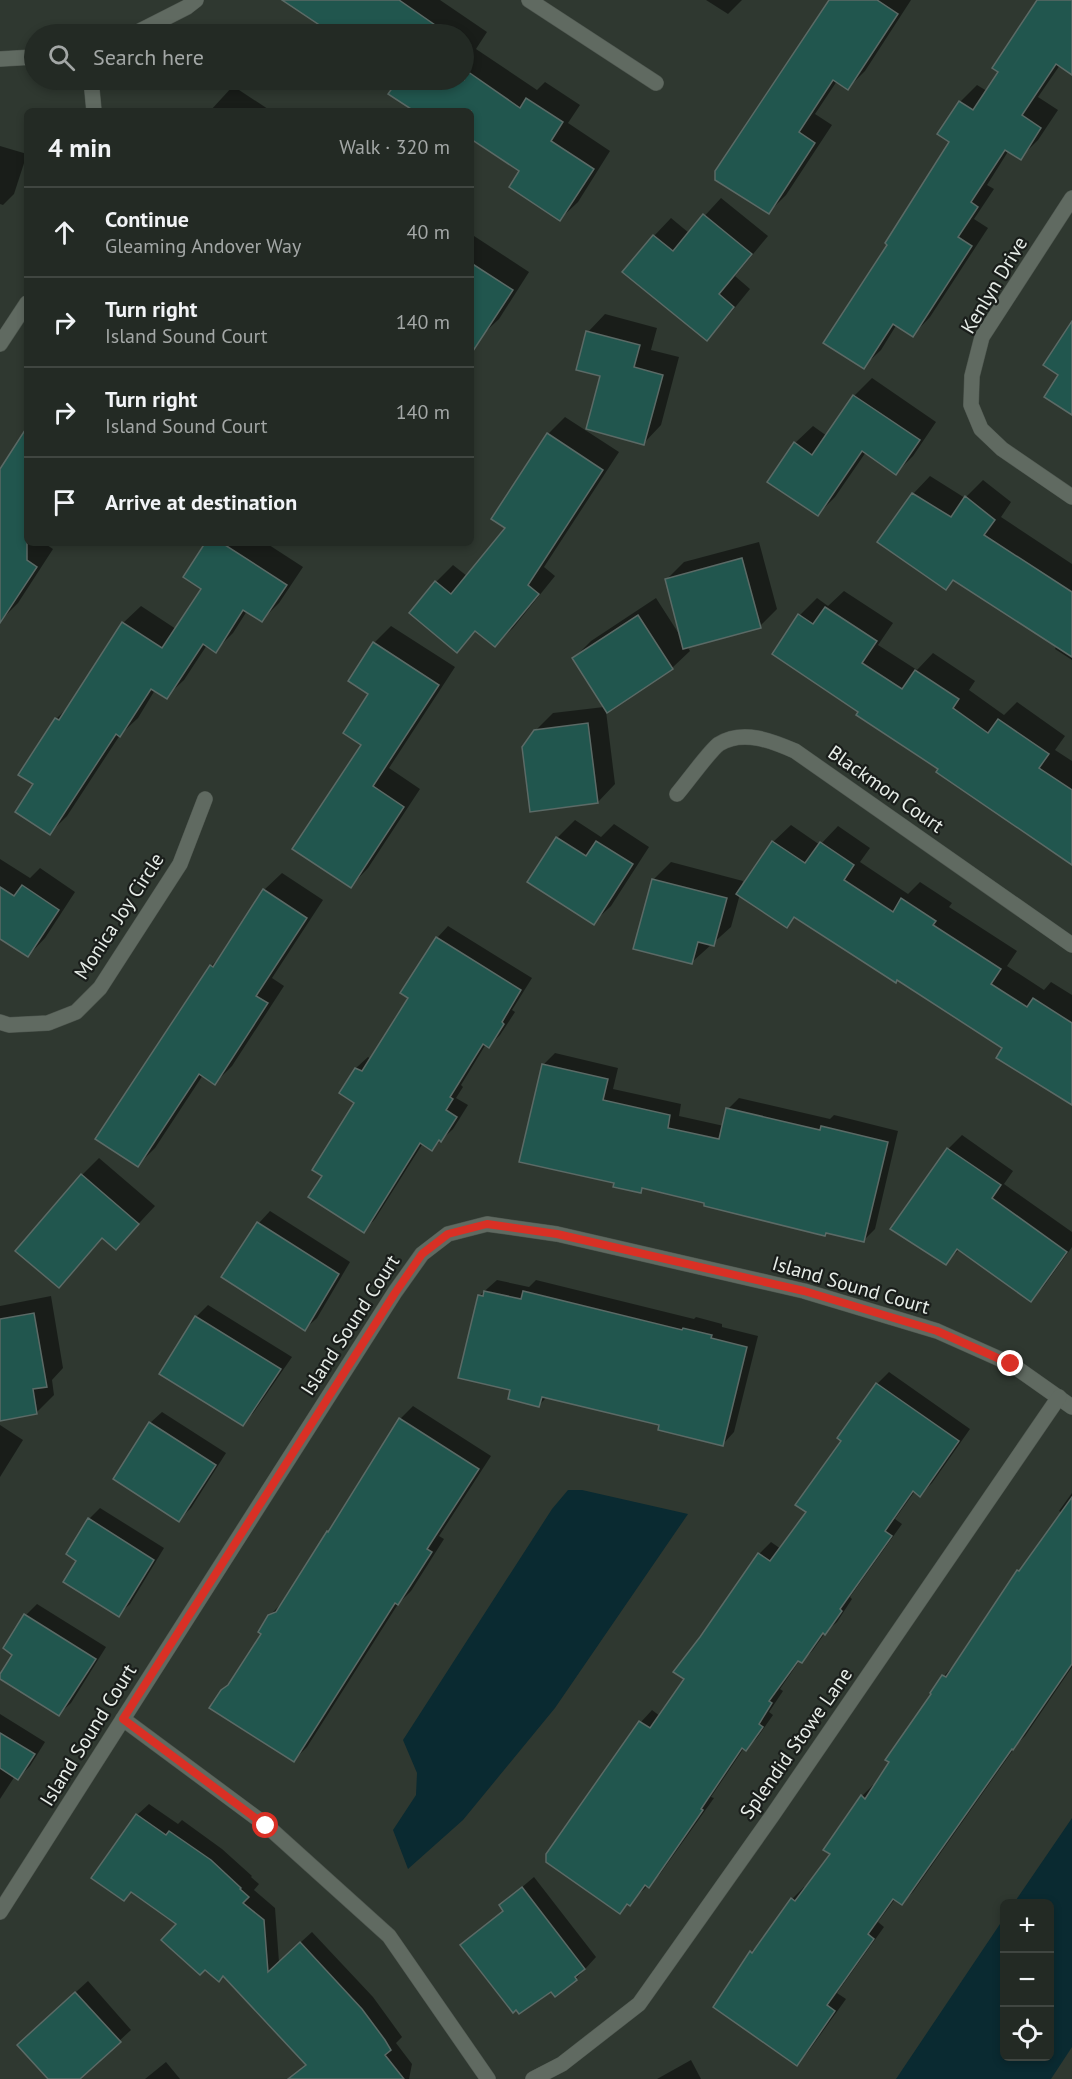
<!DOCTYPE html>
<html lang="en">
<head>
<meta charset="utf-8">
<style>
  body { margin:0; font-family:"PT Sans",sans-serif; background:#2f3631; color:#f1f3f6 }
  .controls { position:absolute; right:18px; bottom:18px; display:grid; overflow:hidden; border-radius:9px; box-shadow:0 3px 9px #0003 }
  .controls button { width:54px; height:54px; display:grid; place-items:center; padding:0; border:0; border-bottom:2px solid #404641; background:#232a24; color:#f1f3f6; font:30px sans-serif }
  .stop { position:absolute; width:18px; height:18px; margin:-14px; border:4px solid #d93025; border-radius:50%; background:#fff }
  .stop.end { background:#d93025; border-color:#fff; box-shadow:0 2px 6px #0008 }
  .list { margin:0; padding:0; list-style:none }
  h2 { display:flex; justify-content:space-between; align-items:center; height:78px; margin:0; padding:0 24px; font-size:26px }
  h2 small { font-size:20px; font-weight:400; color:#a3a7a6 }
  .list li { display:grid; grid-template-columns:39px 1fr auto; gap:18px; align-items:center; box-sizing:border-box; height:90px; padding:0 24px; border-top:2px solid #404641 }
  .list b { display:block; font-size:22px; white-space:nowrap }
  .list p { margin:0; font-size:20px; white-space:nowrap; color:#a3a7a6 }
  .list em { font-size:20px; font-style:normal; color:#a3a7a6 }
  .icon { flex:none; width:33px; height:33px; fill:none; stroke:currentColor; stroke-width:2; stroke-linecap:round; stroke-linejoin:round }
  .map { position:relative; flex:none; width:1072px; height:2079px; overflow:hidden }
  .search { position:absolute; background:#232a24; box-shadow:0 3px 9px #0003; left:24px; top:24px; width:450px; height:66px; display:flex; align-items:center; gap:15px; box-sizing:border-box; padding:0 21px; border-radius:33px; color:#a3a7a6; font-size:22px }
  .panel { position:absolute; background:#232a24; box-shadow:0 3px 9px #0003; left:24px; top:108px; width:450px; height:438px; border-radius:9px }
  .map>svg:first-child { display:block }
  .water { fill:#0a2a31 }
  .shadow { fill:#0007 }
  .building { fill:#21564e; stroke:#5b6a66; stroke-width:1.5 }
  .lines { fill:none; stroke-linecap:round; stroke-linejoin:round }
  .street-casing { stroke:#4d554e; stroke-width:16 }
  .street { stroke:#606a61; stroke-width:15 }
  .route { stroke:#d93025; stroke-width:8 }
  .labels { text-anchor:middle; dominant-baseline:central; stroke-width:4.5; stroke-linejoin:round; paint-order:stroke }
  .street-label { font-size:20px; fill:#e7ede8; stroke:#1a1e1b }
</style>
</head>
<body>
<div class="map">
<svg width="1072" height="2079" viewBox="0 0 1072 2079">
  <rect width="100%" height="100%" fill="#2f3830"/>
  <g class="water">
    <path d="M568,1490H582L688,1514L555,1708L463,1820L408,1869L393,1830L416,1795L417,1773L403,1740L552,1509Z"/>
    <path d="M1072,1818V2047L1051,2079H896L1004,1918V2056H1050V1904L1014,1903Z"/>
  </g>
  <g class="shadow">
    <path d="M303,0H440L487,32L476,49L537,90L545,82L580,105L568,123L610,151L578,202L560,219L522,170L471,138V111H416L390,94L400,80H464V34H336L297,8Z"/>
    <path d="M706,0H742L728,14Z"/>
    <path d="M831,0H911L865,71L848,88L837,81L815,114L832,125L786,195L769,212Z"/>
    <path d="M1039,0H1072V73L1060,65L1038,97L1058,110L1038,140L1020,158L1009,150L987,185L994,189L974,219L988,228L930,317L913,335L897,324L881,350L863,367L889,244L951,141L960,102L977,85L987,91Z"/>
    <path d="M233,86L271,111H210Z"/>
    <path d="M0,146L27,154L14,194L3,205L0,204Z"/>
    <path d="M721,198L768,236L735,276L750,289L724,321L707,339L654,236L671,218L689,233Z"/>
    <path d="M471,234L529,272L499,319L481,336L471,330Z"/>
    <path d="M605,314L657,328L651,350L679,357L661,425L644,443L602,375L588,332Z"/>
    <path d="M872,378L936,422L913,456L896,473L866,452L835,497L818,514L795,443L813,426L827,436L854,396Z"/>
    <path d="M565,417L619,452L544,567L555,576L513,628L495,645L477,630L457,651L436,582L453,565L467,576L507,527L548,434Z"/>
    <path d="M27,429V543H44L53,549L18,603L1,620L0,471Z"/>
    <path d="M930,476L965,498L983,480L1011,502L1001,517L1072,564V660L1055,649L1057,645L955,579L946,588L913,494Z"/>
    <path d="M759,542L777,609L760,626L687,646L690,651L672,668L606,711L615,784L598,802L535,731L553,713L604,707L574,658L591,641L656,598L681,637L666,580L684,562Z"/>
    <path d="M207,543H266L303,567L279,603L262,620L247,611L233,633L215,651L207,645L184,680L166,697L155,690L138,718L120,735L67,816L50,833L35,784L56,719L70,705L123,623L141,606L176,629L203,589Z"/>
    <path d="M844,591L893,623L878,645L917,670L933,653L975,681L969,690L1004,715L1017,702L1065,736L1055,750L1072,761V863L860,711L800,615L817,598L828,606Z"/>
    <path d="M391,626L455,667L389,768L420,789L368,868L351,886L363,745L370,693L374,643Z"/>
    <path d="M575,820L601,837L614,824L649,847L611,906L593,923L529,881L557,838Z"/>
    <path d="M791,825L820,845L838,826L870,848L860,862L908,894L920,882L952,903L949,907L1017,951L1007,966L1044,990L1051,982L1072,995V1103L1004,1047L898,978L796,916L786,926L740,894L731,927L692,962L635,948L654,879L671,862L743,881L741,888L773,842Z"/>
    <path d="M0,859L30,878L40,868L75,892L45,938L28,956L0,937Z"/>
    <path d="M282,873L323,900L272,978L284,986L232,1066L215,1083L203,1075L155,1148L138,1165L211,966L222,955L264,890Z"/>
    <path d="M448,926L532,978L512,1010L515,1012L500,1035L489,1046L486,1044L461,1085L463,1087L456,1098L468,1105L453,1129L432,1149L423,1143L375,1219L364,1231L324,1175L356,1102L341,1093L356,1068L368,1057L371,1059L410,997L437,938Z"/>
    <path d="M555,1053L618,1068L613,1089L681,1104L679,1116L724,1126L728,1109L739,1098L830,1119L834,1115L898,1131L875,1229L863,1241L644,1187L640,1191L616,1182L521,1161L544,1064Z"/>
    <path d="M962,1135L1013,1171L1004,1184L1072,1232V1247L1044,1286L1031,1300L960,1249L945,1263L948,1149Z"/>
    <path d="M99,1158L155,1206L116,1248L103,1237L59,1286L82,1175Z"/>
    <path d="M270,1211L350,1262L317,1318L305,1329L223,1277L259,1223Z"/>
    <path d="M497,1280L529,1287L536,1280L694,1319L696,1317L722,1324V1327L758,1336L734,1432L723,1444L660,1424L547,1397L539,1405L512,1389L479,1296Z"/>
    <path d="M51,1296L63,1368L52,1380L54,1395L37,1412L0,1419V1306Z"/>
    <path d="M208,1305L292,1357L254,1412L243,1424L196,1317Z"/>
    <path d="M889,1372L970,1429L932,1483L920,1495L915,1491L895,1519L902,1524L850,1597L852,1599L837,1622L825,1633L813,1650L802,1662L800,1660L780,1689L783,1691L769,1712L773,1715L757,1738L746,1749L744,1748L711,1797L714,1798L660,1874L620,1912L548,1854L641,1722L652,1710L660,1716L686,1678L701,1638L759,1554L771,1542L781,1549L808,1512L843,1441L877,1384Z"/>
    <path d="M413,1406L491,1456L439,1536L444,1539L411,1591L398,1604L307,1747L294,1760L222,1691L234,1679L263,1633L269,1616L283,1602L333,1528L400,1419Z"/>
    <path d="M162,1412L226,1453L191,1508L179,1520L150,1423Z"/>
    <path d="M0,1425L23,1440L0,1477Z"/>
    <path d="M1072,1493V1667L1025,1736L1018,1743L913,1892L902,1903L895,1899L878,1922L884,1927L837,1993L846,1999L808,2052L797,2064L751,1952L761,1942L792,1899L804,1887L806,1889L832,1854L862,1796L873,1785L875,1786L933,1693L932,1692L944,1676L955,1664L1018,1571L1027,1562L1062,1513L1059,1511Z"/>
    <path d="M100,1508L164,1548L130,1604L118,1615L78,1560L89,1519Z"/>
    <path d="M37,1604L106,1647L71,1703L59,1714L14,1654L26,1615Z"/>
    <path d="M0,1714L45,1742L30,1766L18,1778L15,1776L0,1799Z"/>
    <path d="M149,1804L178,1824L182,1820L222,1849L252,1876L251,1877L259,1884L254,1890L275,1908L279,1962L312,1932L373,1997L402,2037L396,2043L412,2064L409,2079H301L297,2074L307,2064L178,1923L137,1815Z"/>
    <path d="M534,1877L596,1957L576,1979L555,1995L551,1990L462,1945L504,1910L501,1905Z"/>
    <path d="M88,1981L131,2030L78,2079H50L31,2033Z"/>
    <path d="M691,2060L701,2079H657Z"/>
    <path d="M166,2062L180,2079H145Z"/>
  </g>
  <g class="building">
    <path d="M282,0H399L448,34H333Z"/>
    <path d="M829,0H877L898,14L848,90L833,80L799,132L815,143L769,214L715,180V171Z"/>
    <path d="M1037,0H1072V75L1056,64L1022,115L1041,128L1021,160L1005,150L971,202L978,207L958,237L972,246L913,337L893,324L864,369L823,343L887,245L885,243L949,142L937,134L959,101L973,110L998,72L992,68Z"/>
    <path d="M464,69L520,108L526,98L563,122L551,141L594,169L560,221L509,187L519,171L471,139V111H414L388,94L398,80H464Z"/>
    <path d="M703,214L752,254L719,294L734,307L707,341L622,272L653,235L673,251Z"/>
    <path d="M471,263L513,290L471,354Z"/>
    <path d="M1072,321V415L1044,397L1058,375L1043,365Z"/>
    <path d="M586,331L640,345L634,367L663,375L644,445L586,429L600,376L576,370Z"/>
    <path d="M853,395L920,440L896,475L862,451L818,516L767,482L794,442L812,455Z"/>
    <path d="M27,427V560L37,567L0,623V469Z"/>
    <path d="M547,433L603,470L528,585L539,594L495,647L475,631L457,653L409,613L435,581L451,594L505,528L491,519Z"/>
    <path d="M912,493L951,517L965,496L995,520L984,535L1072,592V657L953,580L946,590L877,542Z"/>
    <path d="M205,543H222L287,585L262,622L243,610L216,653L203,644L167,699L151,689L120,737L116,734L50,835L15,812L33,784L18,775L55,718L59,720L122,622L162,648L201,589L183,577Z"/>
    <path d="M742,558L761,628L683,649L665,579Z"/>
    <path d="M825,607L877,641L862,663L902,689L915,670L959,699L953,708L988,733L998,719L1049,754L1039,768L1072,790V865L936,772L938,769L856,715L858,712L772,654L798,614L813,624Z"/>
    <path d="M638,615L673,669L607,713L572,658Z"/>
    <path d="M373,642L439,685L373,786L404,807L351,888L292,849L361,745L343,733L368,694L348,681Z"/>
    <path d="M588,723L598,803L530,812L522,747L534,730Z"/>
    <path d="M556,837L586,856L596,841L633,864L594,925L527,882Z"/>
    <path d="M772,841L805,863L820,842L854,865L844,880L893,912L901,898L936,921L933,925L1001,969L991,984L1027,1007L1033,998L1072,1023V1105L996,1058L1002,1048L897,980L896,983L794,917L787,928L736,894Z"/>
    <path d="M652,879L727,898L714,946L698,942L692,964L633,949Z"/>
    <path d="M22,885L59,910L28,957L0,939V887L14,896Z"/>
    <path d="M263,889L307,918L256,996L268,1003L215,1085L199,1074L138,1167L95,1139L210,965L213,967Z"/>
    <path d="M436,937L521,990L502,1022L504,1024L489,1048L483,1044L450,1097L453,1099L446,1110L457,1117L441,1142L439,1140L432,1151L420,1143L364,1233L308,1197L322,1176L312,1170L354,1103L339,1093L355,1068L362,1071L408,998L400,993Z"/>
    <path d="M542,1064L608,1079L603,1100L670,1115L668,1128L719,1139L726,1108L820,1130L821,1126L888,1142L864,1242L826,1233L825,1236L704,1206V1203L642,1188L641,1193L613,1187L614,1183L519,1162Z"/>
    <path d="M947,1148L1001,1185L992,1198L1067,1252L1031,1302L957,1249L946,1265L890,1229Z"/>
    <path d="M81,1174L139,1224L116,1250L102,1238L59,1288L15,1251Z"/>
    <path d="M257,1222L339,1274L305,1331L221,1277Z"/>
    <path d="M484,1291L521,1299L523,1291L682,1330L683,1328L712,1335L711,1338L747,1347L723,1446L658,1430L659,1425L542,1397L539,1407L508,1399L510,1390L458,1378L478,1295L483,1296Z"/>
    <path d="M34,1313L47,1387L33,1389L37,1414L0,1421V1319Z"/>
    <path d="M195,1316L281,1369L243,1426L159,1374Z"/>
    <path d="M876,1383L959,1441L920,1497L913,1491L885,1531L892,1536L840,1609L842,1611L825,1635L823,1633L802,1663L798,1661L769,1701L772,1703L759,1724L763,1727L746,1751L742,1748L701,1809L703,1810L649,1888L645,1885L630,1906L627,1904L620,1914L546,1862V1854L639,1721L650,1728L684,1679L673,1672L700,1637L758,1553L770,1561L806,1512L795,1505L841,1441L837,1438Z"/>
    <path d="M399,1418L479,1469L427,1549L432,1552L398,1605L395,1603L294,1762L209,1708L221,1690L228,1685L261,1634L258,1632L268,1615L276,1612L327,1531L328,1532Z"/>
    <path d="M149,1422L216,1465L179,1522L113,1479Z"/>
    <path d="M1072,1497V1664L1013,1750L1012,1749L902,1905L893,1899L868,1934L874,1939L827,2005L835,2011L797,2066L713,2007L750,1951L752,1953L791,1898L795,1901L830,1854L823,1850L861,1795L865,1799L889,1762L885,1760L931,1694L930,1693L942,1675L946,1677L1017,1570L1019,1571Z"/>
    <path d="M88,1518L154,1560L119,1617L63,1582L76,1561L66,1554Z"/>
    <path d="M24,1614L96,1659L59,1716L0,1679V1674L12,1655L3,1648Z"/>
    <path d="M0,1733L35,1754L18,1780L0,1768Z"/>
    <path d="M136,1814L166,1835L169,1831L211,1860L241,1888L240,1889L249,1897L243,1903L264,1920L268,1972L300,1942L362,2009L385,2040L391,2050L385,2055L404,2079H288L306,2065L223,1976L219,1982L205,1970L200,1975L161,1940L176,1924L131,1892L124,1901L91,1878Z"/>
    <path d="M522,1887L585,1969L575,1977L577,1980L555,1997L551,1992L519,2014L516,2010L513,2013L460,1945L503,1911L499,1905Z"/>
    <path d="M75,1992L121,2042L80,2079H48L17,2045Z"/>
  </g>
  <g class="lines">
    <g class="street-casing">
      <g id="street">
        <path d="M529,0L656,83"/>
        <path d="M134,34L187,7L196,0"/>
        <path d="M0,59L34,57"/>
        <path d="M91,80L94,111"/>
        <path d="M1072,198L982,337L972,376L971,405L981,429L1002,449L1072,497"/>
        <path d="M0,344L27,303"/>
        <path d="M677,794C686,784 710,750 719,744C743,729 772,741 795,751L1072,945"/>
        <path d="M0,1022L9,1025L48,1023L76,1012L100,988L180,864L205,799"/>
        <path d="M123,1719L266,1825L389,1936L488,2079"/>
        <path d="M0,1912L395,1292L422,1254L448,1234L487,1224L557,1234L804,1291L937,1331L1011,1364L1072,1407"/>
        <path d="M533,2079L562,2064L639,2004L772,1816L1059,1397"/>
      </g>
    </g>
    <use href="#street" class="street"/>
  </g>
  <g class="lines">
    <path class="route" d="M266,1826L123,1719L395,1293L422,1254L448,1234L487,1224L557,1234L804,1291L937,1331L1011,1364"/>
  </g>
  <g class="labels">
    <g class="street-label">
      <text transform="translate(994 285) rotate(-59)">Kenlyn Drive</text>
      <text transform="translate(886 789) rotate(35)">Blackmon Court</text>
      <text transform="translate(119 916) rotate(-57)">Monica Joy Circle</text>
      <text transform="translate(851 1285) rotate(16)">Island Sound Court</text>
      <text transform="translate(350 1325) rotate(-57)">Island Sound Court</text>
      <text transform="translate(88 1735) rotate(-58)">Island Sound Court</text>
      <text transform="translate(796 1743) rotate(-55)">Splendid Stowe Lane</text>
    </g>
  </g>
</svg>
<div class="controls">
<button>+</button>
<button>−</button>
<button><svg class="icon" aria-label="locate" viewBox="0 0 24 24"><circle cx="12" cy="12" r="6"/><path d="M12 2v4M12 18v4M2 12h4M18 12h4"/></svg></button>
</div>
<div class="stop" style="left:266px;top:1826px"></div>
<div class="stop end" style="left:1011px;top:1364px"></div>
<div class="search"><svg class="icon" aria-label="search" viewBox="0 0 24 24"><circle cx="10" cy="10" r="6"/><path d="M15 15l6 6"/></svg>Search here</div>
<section class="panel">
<h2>4 min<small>Walk · 320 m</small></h2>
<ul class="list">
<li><svg class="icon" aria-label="ahead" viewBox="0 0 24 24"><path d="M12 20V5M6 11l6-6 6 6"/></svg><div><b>Continue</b><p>Gleaming Andover Way</p></div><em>40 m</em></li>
<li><svg class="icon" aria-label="right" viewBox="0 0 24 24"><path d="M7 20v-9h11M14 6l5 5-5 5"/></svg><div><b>Turn right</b><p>Island Sound Court</p></div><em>140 m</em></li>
<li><svg class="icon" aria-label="right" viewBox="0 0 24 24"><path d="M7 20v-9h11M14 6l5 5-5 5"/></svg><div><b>Turn right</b><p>Island Sound Court</p></div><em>140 m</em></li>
<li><svg class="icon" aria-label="arrive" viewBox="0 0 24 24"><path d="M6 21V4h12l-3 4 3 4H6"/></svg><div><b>Arrive at destination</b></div></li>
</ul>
</section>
</div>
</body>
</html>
